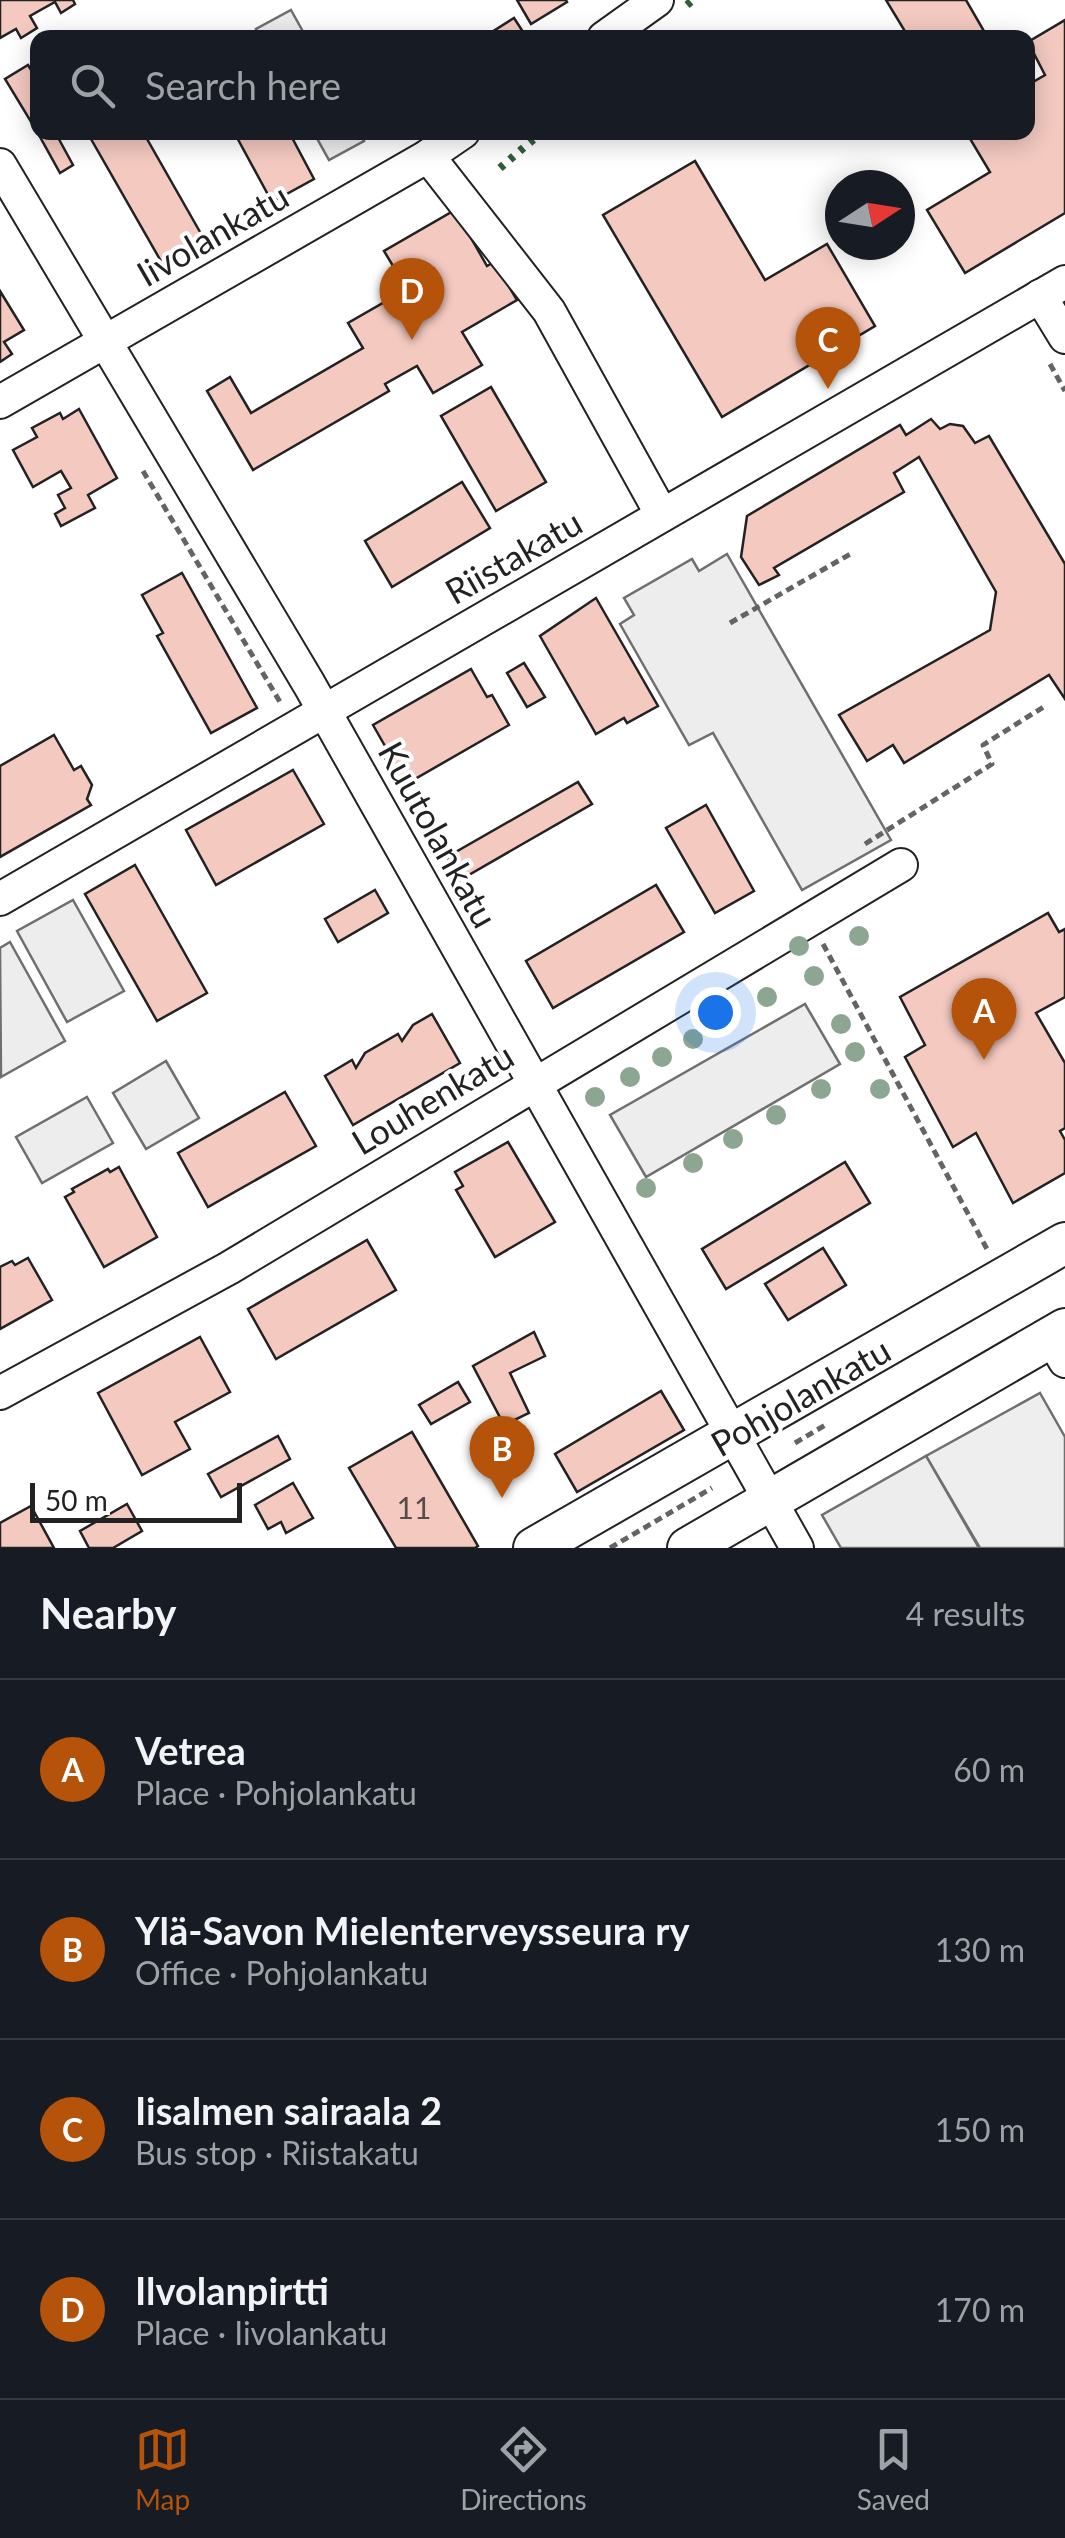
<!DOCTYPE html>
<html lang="en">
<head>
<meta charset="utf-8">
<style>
  body { margin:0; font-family:Lato,sans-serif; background:#20242c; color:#f1f3f6 }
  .compass { position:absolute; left:825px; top:170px; width:90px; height:90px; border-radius:50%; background:#171b24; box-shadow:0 5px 25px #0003; rotate:78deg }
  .scale { position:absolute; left:30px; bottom:25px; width:212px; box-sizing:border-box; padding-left:10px; border:5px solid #222; border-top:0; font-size:28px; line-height:35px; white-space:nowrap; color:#222; -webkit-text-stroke:8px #fff; paint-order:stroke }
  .you { position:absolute; left:715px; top:1012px; width:35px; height:35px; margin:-25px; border:8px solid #fff; border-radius:50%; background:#1a73e8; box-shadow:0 0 0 15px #1a73e833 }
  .badge { display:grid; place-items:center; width:65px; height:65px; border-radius:50%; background:#b45309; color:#fff; font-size:32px; font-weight:700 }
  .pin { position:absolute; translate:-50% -82px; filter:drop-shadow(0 2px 5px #0008) }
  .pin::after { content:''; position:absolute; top:52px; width:35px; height:30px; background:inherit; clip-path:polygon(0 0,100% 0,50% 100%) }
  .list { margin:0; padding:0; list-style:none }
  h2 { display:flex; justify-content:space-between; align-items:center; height:130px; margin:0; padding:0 40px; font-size:42px }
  h2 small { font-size:32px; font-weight:400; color:#9ea1a6 }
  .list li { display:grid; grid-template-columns:65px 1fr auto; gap:30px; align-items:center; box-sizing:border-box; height:180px; padding:0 40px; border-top:2px solid #363941 }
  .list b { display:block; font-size:38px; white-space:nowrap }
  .list p { margin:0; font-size:32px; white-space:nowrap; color:#9ea1a6 }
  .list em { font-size:32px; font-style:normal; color:#9ea1a6 }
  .icon { flex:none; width:55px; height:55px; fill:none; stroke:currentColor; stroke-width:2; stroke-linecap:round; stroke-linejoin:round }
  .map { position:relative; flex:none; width:1065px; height:1548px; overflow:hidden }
  .search { position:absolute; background:#171b24; box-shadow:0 5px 25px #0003; left:30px; right:30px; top:30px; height:110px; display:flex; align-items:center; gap:25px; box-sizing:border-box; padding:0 35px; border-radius:20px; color:#9ea1a6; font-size:38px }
  .sheet { height:850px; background:#171b24 }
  nav { display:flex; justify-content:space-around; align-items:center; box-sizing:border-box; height:140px; border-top:2px solid #363941; background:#171b24; font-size:28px; color:#9ea1a6 }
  nav a { display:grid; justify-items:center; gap:5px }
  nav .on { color:#b45309 }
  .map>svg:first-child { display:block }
  .green { fill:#eee; stroke:#6f6f6f; stroke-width:2.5 }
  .parking { fill:#ededed; stroke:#6f6f6f; stroke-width:2.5 }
  .building { fill:#f3c9c0; stroke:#222; stroke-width:2.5 }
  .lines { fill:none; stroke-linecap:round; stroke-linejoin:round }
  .minor-casing { stroke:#222; stroke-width:36 }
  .major-casing { stroke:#222; stroke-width:44 }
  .path { stroke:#646464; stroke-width:5; stroke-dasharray:8 5; stroke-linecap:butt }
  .minor { stroke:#fff; stroke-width:32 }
  .major { stroke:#fff; stroke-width:40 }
  .hedge { stroke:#2f5e38; stroke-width:8; stroke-dasharray:5 8; stroke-linecap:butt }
  .tree { fill:#8da692 }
  .labels { text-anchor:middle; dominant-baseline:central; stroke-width:8; stroke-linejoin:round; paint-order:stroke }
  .number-label { font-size:30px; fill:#564c4a }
  .street-label { font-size:35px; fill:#222; stroke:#fff }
</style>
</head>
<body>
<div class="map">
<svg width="1065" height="1548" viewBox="0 0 1065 1548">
  <rect width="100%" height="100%" fill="#fff"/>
  <path class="green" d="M1040,1393L1065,1437V1548H980L926,1456Z"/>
  <g class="parking">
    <path d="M291,10L306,37H261L256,29Z"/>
    <path d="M314,133H359L364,141L329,160Z"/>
    <path d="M727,554L891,840L802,890L713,733L689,745L620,624L634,615L624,598L692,559L699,571Z"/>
    <path d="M73,900L124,991L67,1022L17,931Z"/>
    <path d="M10,942L65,1041L1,1077L0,948Z"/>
    <path d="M805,1004L840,1064L646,1177L610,1115Z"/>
    <path d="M166,1061L199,1118L146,1149L113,1093Z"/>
    <path d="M87,1097L113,1143L42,1183L16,1137Z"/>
    <path d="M926,1456L979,1548H841L822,1515Z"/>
  </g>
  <g class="building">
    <path d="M0,0H73L75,4L61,13L55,2L30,16L37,28L21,38L16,29L0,38Z"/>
    <path d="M517,0H566L567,2L531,24Z"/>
    <path d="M886,0H966L988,38H909Z"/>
    <path d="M514,18L527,38H485L484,37Z"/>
    <path d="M1065,20V213L965,273L927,210L990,172L966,132H1028V85L1045,75L1028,42Z"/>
    <path d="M28,65L38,81V132H43L39,135L5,79Z"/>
    <path d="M43,132H55L73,165L60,173L39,135Z"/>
    <path d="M87,132H143L204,239L162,263Z"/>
    <path d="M234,132H289L314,179L272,202Z"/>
    <path d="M695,161L765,280L827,244L875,326L722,417L603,215Z"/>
    <path d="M455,210L487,266L494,262L517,300L462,332L482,365L433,393L417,366L385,384L389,391L253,470L207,391L230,377L251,413L363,348L348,323L407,289L384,251Z"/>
    <path d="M0,291L24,330L4,342L12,354L0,362Z"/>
    <path d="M491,387L546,482L496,511L441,416Z"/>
    <path d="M79,409L117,478L88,495L95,508L61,526L55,514L65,508L58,495L71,488L61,471L33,487L13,450L37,437L32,428L60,413L63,419Z"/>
    <path d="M931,419L940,429L950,424L963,426L975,443L989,436L1065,564V699L1049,675L904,763L893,745L867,761L839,715L990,630L996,592L919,457L894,473L904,492L774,568L779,575L759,585L741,557L747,516L900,425L906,435Z"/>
    <path d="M462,482L490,528L392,587L365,541Z"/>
    <path d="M182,573L257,708L211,733L157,636L163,633L142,595Z"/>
    <path d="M596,598L658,706L627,723L624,718L596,734L540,636Z"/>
    <path d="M524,663L545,697L527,707L507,673Z"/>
    <path d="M471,669L487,697L492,695L509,725L401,787L384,756L389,753L373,725Z"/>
    <path d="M54,735L74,770L81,766L92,785L87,799L91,805L0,857V766Z"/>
    <path d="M293,770L324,824L216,885L186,830Z"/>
    <path d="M578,782L592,804L460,880L447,857Z"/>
    <path d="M706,805L754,891L715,913L666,828Z"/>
    <path d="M135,865L207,993L157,1021L85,894Z"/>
    <path d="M656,885L684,932L553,1008L526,961Z"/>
    <path d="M375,890L388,913L338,942L325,919Z"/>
    <path d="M1048,913L1059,932L1065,929V997L1036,1013L1065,1063V1128L1060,1131L1065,1140V1173L1013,1203L976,1133L953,1147L905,1057L925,1045L900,997Z"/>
    <path d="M432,1014L460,1063L353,1125L325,1076L352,1060L356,1068L365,1053L398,1034L402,1041L413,1025Z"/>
    <path d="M285,1092L316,1146L208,1207L178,1153Z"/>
    <path d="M508,1142L555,1222L495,1257L456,1190L463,1186L455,1172Z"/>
    <path d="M845,1162L870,1203L726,1289L702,1249Z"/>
    <path d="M119,1167L157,1237L104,1267L65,1197L74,1192L72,1189L108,1169L110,1172Z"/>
    <path d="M367,1240L396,1290L276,1359L248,1309Z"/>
    <path d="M823,1248L846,1285L788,1320L765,1284Z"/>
    <path d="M28,1258L52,1300L0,1329V1267L12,1261L15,1265Z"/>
    <path d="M534,1332L545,1356L510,1373L529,1413L504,1425L473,1366Z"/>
    <path d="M200,1337L230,1392L175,1422L190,1449L142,1475L98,1393Z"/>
    <path d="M458,1382L470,1402L431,1424L419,1405Z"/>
    <path d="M661,1391L684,1430L577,1492L555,1454Z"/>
    <path d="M412,1432L478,1546L475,1548H396L349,1468Z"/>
    <path d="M278,1436L290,1459L221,1497L208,1474Z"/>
    <path d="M293,1483L313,1518L286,1533L281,1522L268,1529L255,1505Z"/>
    <path d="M127,1504L142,1531L113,1548H89L80,1531Z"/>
    <path d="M31,1506L54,1548H0V1523Z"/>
  </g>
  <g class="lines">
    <g class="minor-casing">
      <g id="minor">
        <path d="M604,38L657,0"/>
        <path d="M428,156L549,311L662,515"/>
        <path d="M0,165L309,684L797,1548"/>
        <path d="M1040,296L1065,337"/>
        <path d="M0,402L428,156L463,132"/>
        <path d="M0,899L1065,282"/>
        <path d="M1051,1337L1065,1361"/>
        <path d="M0,1393L229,1268L901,865"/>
      </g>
    </g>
    <g class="major-casing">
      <g id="major">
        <path d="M534,1548L1065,1243"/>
        <path d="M688,1548L1065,1329"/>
      </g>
    </g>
    <g class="path">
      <path d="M1050,364L1065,391"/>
      <path d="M143,471L280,702"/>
      <path d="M730,623L852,553"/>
      <path d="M865,844L992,764L983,745L1045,706"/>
      <path d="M823,944L988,1251"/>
      <path d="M795,1443L827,1424"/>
      <path d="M610,1548L712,1488"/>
    </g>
    <use href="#minor" class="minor"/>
    <use href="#major" class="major"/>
    <g class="hedge">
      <path d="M687,5L693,0"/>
      <path d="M653,38L659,32"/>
      <path d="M500,168L542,132"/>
    </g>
  </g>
  <g class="tree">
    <circle cx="859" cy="936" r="10"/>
    <circle cx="799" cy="946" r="10"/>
    <circle cx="814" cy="976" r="10"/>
    <circle cx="767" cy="997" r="10"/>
    <circle cx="728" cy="1018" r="10"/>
    <circle cx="841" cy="1024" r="10"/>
    <circle cx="693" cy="1039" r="10"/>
    <circle cx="855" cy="1052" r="10"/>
    <circle cx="662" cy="1057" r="10"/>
    <circle cx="630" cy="1077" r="10"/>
    <circle cx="821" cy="1089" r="10"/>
    <circle cx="880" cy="1089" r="10"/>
    <circle cx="595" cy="1097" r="10"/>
    <circle cx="776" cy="1115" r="10"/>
    <circle cx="733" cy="1139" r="10"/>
    <circle cx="693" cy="1163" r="10"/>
    <circle cx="646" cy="1188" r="10"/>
  </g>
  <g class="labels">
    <g class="number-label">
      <text x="414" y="1507">11</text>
    </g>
    <g class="street-label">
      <text transform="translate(212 234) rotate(-30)">Iivolankatu</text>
      <text transform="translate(513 556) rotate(-30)">Riistakatu</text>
      <text transform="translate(439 834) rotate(61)">Kuutolankatu</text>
      <text transform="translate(432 1098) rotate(-31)">Louhenkatu</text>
      <text transform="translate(800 1396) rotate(-30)">Pohjolankatu</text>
    </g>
  </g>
</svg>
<svg class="compass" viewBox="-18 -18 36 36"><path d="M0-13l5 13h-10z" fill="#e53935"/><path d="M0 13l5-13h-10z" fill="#9ea1a6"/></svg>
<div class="scale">50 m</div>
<div class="you"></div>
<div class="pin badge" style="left:984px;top:1060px">A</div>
<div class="pin badge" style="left:502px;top:1498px">B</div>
<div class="pin badge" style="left:828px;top:389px">C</div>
<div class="pin badge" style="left:412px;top:340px">D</div>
<div class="search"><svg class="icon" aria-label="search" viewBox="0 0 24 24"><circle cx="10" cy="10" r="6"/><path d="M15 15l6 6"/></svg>Search here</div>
</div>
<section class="sheet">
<h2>Nearby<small>4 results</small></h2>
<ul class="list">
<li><span class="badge">A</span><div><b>Vetrea</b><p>Place · Pohjolankatu</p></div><em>60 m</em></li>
<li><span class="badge">B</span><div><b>Ylä-Savon Mielenterveysseura ry</b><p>Office · Pohjolankatu</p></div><em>130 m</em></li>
<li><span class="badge">C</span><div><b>Iisalmen sairaala 2</b><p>Bus stop · Riistakatu</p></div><em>150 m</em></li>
<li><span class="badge">D</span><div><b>Ilvolanpirtti</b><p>Place · Iivolankatu</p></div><em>170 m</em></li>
</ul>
</section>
<nav>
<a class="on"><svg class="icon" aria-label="map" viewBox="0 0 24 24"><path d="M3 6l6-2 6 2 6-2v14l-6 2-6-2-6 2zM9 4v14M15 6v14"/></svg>Map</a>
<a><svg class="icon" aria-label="directions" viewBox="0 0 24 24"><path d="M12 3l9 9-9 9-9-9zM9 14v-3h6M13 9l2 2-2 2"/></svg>Directions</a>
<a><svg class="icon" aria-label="saved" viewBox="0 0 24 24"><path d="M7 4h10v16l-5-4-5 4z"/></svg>Saved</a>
</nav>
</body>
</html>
